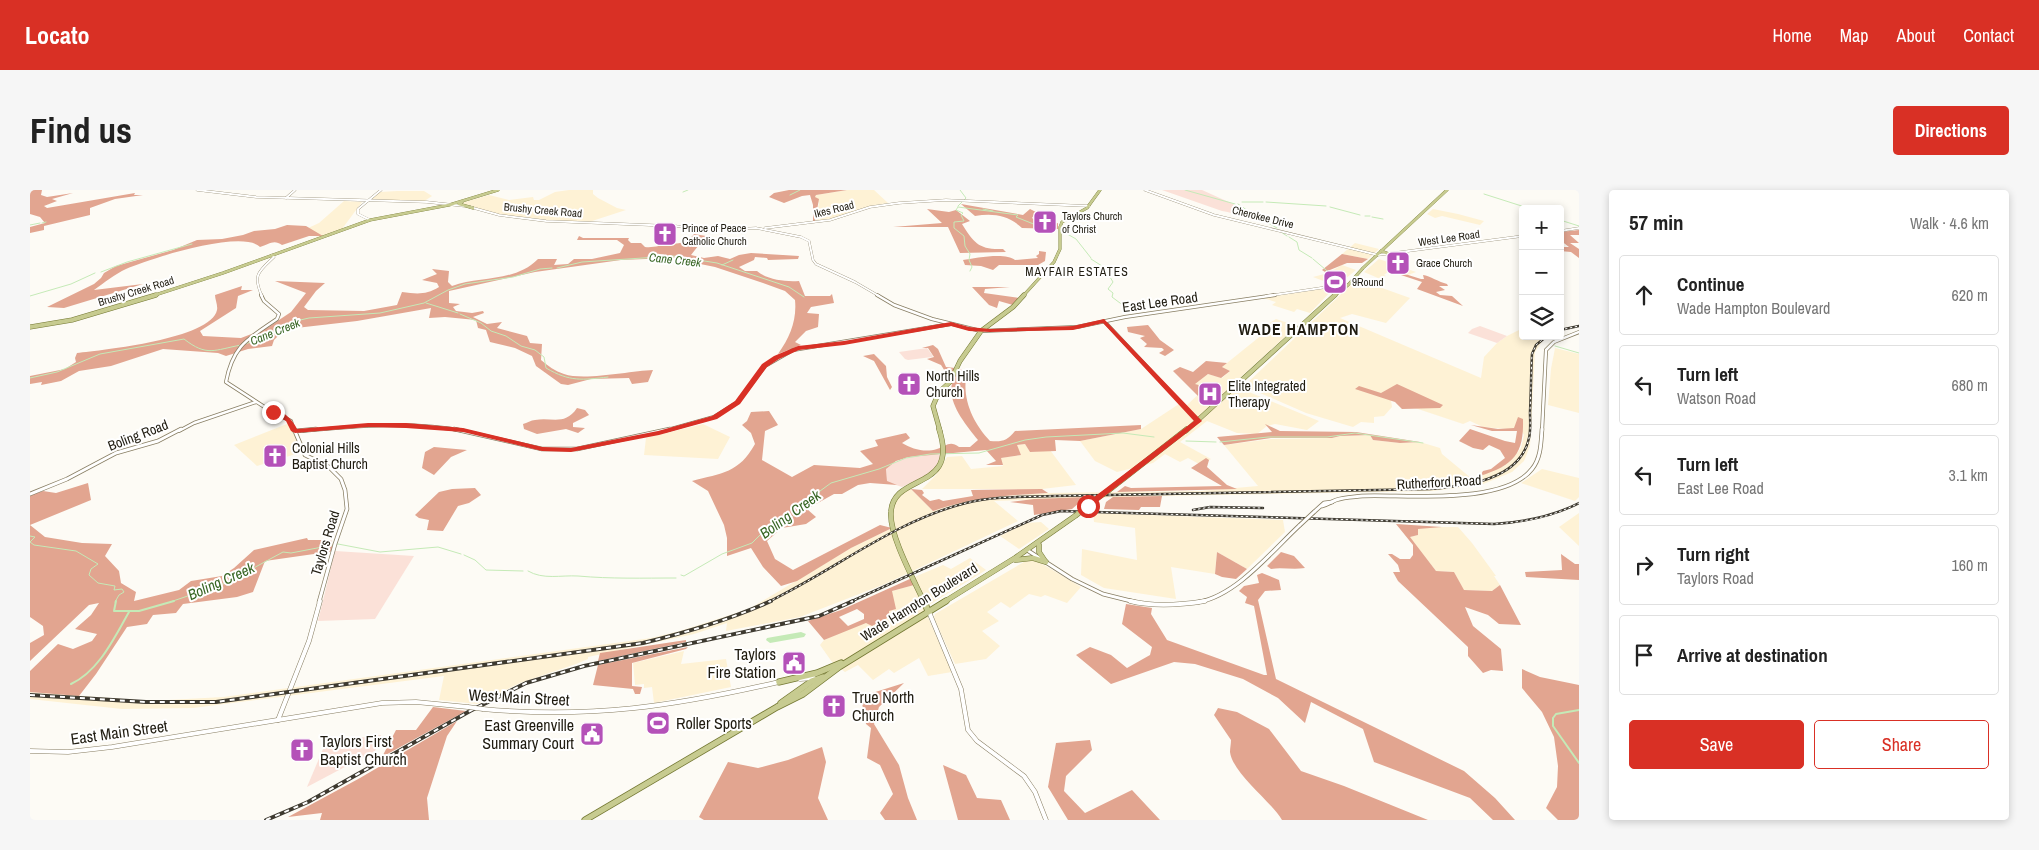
<!DOCTYPE html>
<html lang="en">
<head>
<meta charset="utf-8">
<style>
  body { margin:0; font-family:"Archivo Narrow",sans-serif; background:#f6f6f6; color:#222 }
  .controls { position:absolute; right:15px; top:15px; display:grid; overflow:hidden; border-radius:5px; box-shadow:0 2px 8px #0003 }
  .controls button { width:45px; height:45px; display:grid; place-items:center; padding:0; border:0; border-bottom:1px solid #e0e0e0; background:#fff; color:#222; font:25px sans-serif }
  .stop { position:absolute; width:15px; height:15px; margin:-11px; border:4px solid #d93025; border-radius:50%; background:#fff }
  .stop.end { background:#d93025; border-color:#fff; box-shadow:0 1px 5px #0008 }
  .list { margin:0; padding:0; list-style:none }
  h2 { display:flex; justify-content:space-between; align-items:center; height:65px; margin:0; padding:0 20px; font-size:21px }
  h2 small { font-size:16px; font-weight:400; color:#767676 }
  .list li { display:grid; grid-template-columns:32px 1fr auto; gap:15px; align-items:center; box-sizing:border-box; height:80px; margin:0 10px 10px; padding:0 10px; border:1px solid #e0e0e0; border-radius:5px }
  .list b { display:block; font-size:19px; white-space:nowrap }
  .list p { margin:0; font-size:16px; white-space:nowrap; color:#767676 }
  .list em { font-size:16px; font-style:normal; color:#767676 }
  .actions { display:flex; gap:10px; padding:15px 20px }
  .actions a { flex:1; padding:11px 0; border:1px solid #d93025; border-radius:5px; text-align:center; font-size:18px; color:#d93025 }
  .actions .main { background:#d93025; color:#fff }
  .icon { flex:none; width:28px; height:28px; fill:none; stroke:currentColor; stroke-width:2; stroke-linecap:round; stroke-linejoin:round }
  .map { position:relative; flex:none; width:1549px; height:630px; overflow:hidden; border-radius:5px }
  header { display:flex; align-items:center; gap:30px; box-sizing:border-box; height:70px; padding:0 25px; background:#d93025; color:#fff }
  header strong { font-size:24px }
  nav { display:flex; gap:28px; margin-inline-start:auto; font-size:18px }
  .intro { display:flex; align-items:center; justify-content:space-between; box-sizing:border-box; height:120px; padding:0 30px }
  h1 { margin:0; font-size:35px }
  .button { padding:12px 22px; border-radius:5px; background:#d93025; color:#fff; font-size:18px; font-weight:700 }
  main { display:flex; gap:30px; padding:0 30px }
  aside { flex:1; background:#fff; border-radius:5px; box-shadow:0 2px 8px #0003 }
  .map>svg:first-child { display:block }
  .built { fill:#fef2d5 }
  .green { fill:#fbe1d8 }
  .forest { fill:#e2a590; fill-rule:evenodd }
  .water { fill:#c5eab7 }
  .lines { fill:none; stroke-linecap:round; stroke-linejoin:round }
  .stream-far1 { stroke:#c5eab7; stroke-width:1 }
  .stream { stroke:#c5eab7; stroke-width:2 }
  .minor-far3-casing { stroke:#887e63; stroke-width:2.5 }
  .minor-far2-casing { stroke:#887e63; stroke-width:4 }
  .minor-far1-casing { stroke:#887e63; stroke-width:4.5 }
  .minor-casing { stroke:#887e63; stroke-width:5 }
  .major-far3-casing { stroke:#747833; stroke-width:3 }
  .major-far2-casing { stroke:#747833; stroke-width:5 }
  .major-far1-casing { stroke:#747833; stroke-width:5.5 }
  .major-casing { stroke:#747833; stroke-width:7 }
  .minor-far3 { stroke:#fff; stroke-width:2 }
  .minor-far2 { stroke:#fff; stroke-width:2.5 }
  .minor-far1 { stroke:#fff; stroke-width:3 }
  .minor { stroke:#fff; stroke-width:4 }
  .major-far3 { stroke:#c7cb90; stroke-width:2.5 }
  .major-far2 { stroke:#c7cb90; stroke-width:4 }
  .major-far1 { stroke:#c7cb90; stroke-width:4.5 }
  .major { stroke:#c7cb90; stroke-width:5.5 }
  .rail-far1-casing { stroke:#3e3a30; stroke-width:2.5 }
  .rail-casing { stroke:#3e3a30; stroke-width:4 }
  .rail-far1 { stroke:#fff; stroke-width:1; stroke-dasharray:2.5; stroke-linecap:butt }
  .rail { stroke:#fff; stroke-width:2; stroke-dasharray:5; stroke-linecap:butt }
  .minor-bridge-far1-casing { stroke:#887e63; stroke-width:4.5; stroke-linecap:butt }
  .minor-bridge-casing { stroke:#887e63; stroke-width:5; stroke-linecap:butt }
  .major-bridge-casing { stroke:#747833; stroke-width:5.5; stroke-linecap:butt }
  .minor-bridge-far1 { stroke:#fff; stroke-width:3 }
  .minor-bridge { stroke:#fff; stroke-width:4 }
  .major-bridge { stroke:#c7cb90; stroke-width:4.5 }
  .route { fill:#d93025 }
  .labels { text-anchor:middle; dominant-baseline:central; stroke-width:4; stroke-linejoin:round; paint-order:stroke }
  .far-street-label { font-size:11px; fill:#201c11; stroke:#fff }
  .far-poi-label { font-size:11px; fill:#201c11; stroke:#fff; text-anchor:start }
  .far-water-label { font-size:12px; font-style:italic; fill:#376523; stroke:#fff }
  .far-neighbourhood-label { font-size:12px; letter-spacing:1px; fill:#201c11; stroke:#fff }
  .street-label { font-size:14px; fill:#201c11; stroke:#fff }
  .poi-label { font-size:14px; fill:#201c11; stroke:#fff; text-anchor:start }
  .water-label { font-size:15px; font-style:italic; fill:#376523; stroke:#fff }
  .far-district-label { font-size:16px; font-weight:bold; letter-spacing:1px; fill:#201c11; stroke:#fff }
  .near-poi-label { font-size:16px; fill:#201c11; stroke:#fff; text-anchor:start }
  .near-street-label { font-size:16px; fill:#201c11; stroke:#fff }
</style>
</head>
<body>
<header>
<strong>Locato</strong>
<nav><a>Home</a><a>Map</a><a>About</a><a>Contact</a></nav>
</header>
<div class="intro"><h1>Find us</h1><a class="button">Directions</a></div>
<main>
<div class="map">
<svg width="1549" height="630" viewBox="0 0 1549 630">
  <rect width="100%" height="100%" fill="#fdfbf5"/>
  <g class="built">
    <path d="M539,0H563V4L568,8L587,18L596,20L559,32L525,31L467,24L431,15V13L459,5L479,10L503,7L504,10H509L525,2Z"/>
    <path d="M817,0H844L858,13L845,15L805,28L785,31L789,13L785,7L786,5Z"/>
    <path d="M367,1H394L402,6L393,12L339,11L350,2Z"/>
    <path d="M314,11L332,12L312,39L289,47L278,43L276,39L289,33Z"/>
    <path d="M1403,19L1428,24L1454,31L1450,35L1412,26L1405,28L1397,24Z"/>
    <path d="M1325,53L1349,59L1338,69L1312,64Z"/>
    <path d="M1349,69L1386,82L1378,85L1361,79L1354,85L1356,86L1348,88L1334,82Z"/>
    <path d="M1312,75L1326,80L1310,93L1304,95L1283,87L1298,83Z"/>
    <path d="M1327,89L1380,108L1356,133L1322,124L1310,128L1451,188L1454,167L1467,153L1477,146L1493,138V146H1519L1513,150L1505,162L1500,256L1494,271L1482,282L1451,295L1402,301L1127,306L964,311L988,331L855,394L770,427L696,441L697,433L664,444L558,467V469L546,474L490,493L447,514L409,510L414,486L163,518L92,519L0,509V502L120,511L193,507L621,448L650,441L719,419L821,358L862,338L861,316L868,303L881,299L903,321L937,310L960,307L1018,303L1171,301L1228,296L1194,255L1241,249L1302,248L1310,246L1340,245L1343,250L1370,253L1390,252L1410,258L1412,264L1441,288L1474,276L1484,267L1491,258L1494,245L1487,234L1485,238L1477,239L1453,237L1440,231L1433,234L1361,210L1362,217L1354,226L1344,227V233L1331,232L1323,237L1276,223L1214,196Z"/>
    <path d="M1305,97L1280,123L1267,119L1264,122L1242,115L1246,112L1233,108Z"/>
    <path d="M1246,129L1267,136L1202,195L1289,231L1277,240L1245,234L1237,236L1227,244L1207,243L1177,231L1150,252L1181,269L1171,275L1158,268L1150,272L1135,264L1123,273L1087,282L1065,271L1050,251L1111,239L1149,214L1156,216L1175,198L1164,194L1178,184L1192,188L1200,181L1192,177L1243,136L1238,134Z"/>
    <path d="M1525,158L1549,164V223L1518,215L1521,179Z"/>
    <path d="M262,232L269,263L227,276L204,255Z"/>
    <path d="M673,234L700,247L688,269L614,265L616,248Z"/>
    <path d="M995,254L1000,262L1020,260L1046,295L1012,299H892L906,285L917,267L932,266L941,279L973,276L970,268L991,265L986,255Z"/>
    <path d="M1512,279L1549,288V307L1545,311L1491,293Z"/>
    <path d="M1063,323L1253,330L1255,342L1217,379L1187,362L1185,384L1141,377L1146,409L1074,398L1051,385L1052,359L1107,370L1105,338L1064,332Z"/>
    <path d="M1549,323V356L1529,337Z"/>
    <path d="M1011,332L1019,339L989,359L970,346L996,333Z"/>
    <path d="M1398,337H1428L1442,353L1466,386H1464L1470,395L1462,401L1433,400L1424,382L1406,381L1379,347L1388,345V339Z"/>
    <path d="M940,368L956,380L894,418L922,482L898,486L889,468L864,483L859,479L843,490L828,475L815,482L802,472L790,455L794,450L859,421L862,401L883,395L882,388L913,375L921,379Z"/>
    <path d="M999,369L1009,372L1051,397L1037,413L1015,405L1011,407L999,404L980,418L971,412L957,422L969,431L952,441L970,456L956,469L925,474L904,428L905,424Z"/>
    <path d="M654,461L651,474L696,469L701,497L624,513L622,497L614,498V494L605,495L603,473Z"/>
  </g>
  <g class="green">
    <path d="M1132,0H1172L1203,14L1217,25C1209,27 1201,22 1192,21Z"/>
    <path d="M1450,136L1477,146L1467,153L1438,143L1442,139Z"/>
    <path d="M897,158L903,166L902,167L878,170L875,169L869,162Z"/>
    <path d="M903,264L911,265C908,283 887,290 872,297L857,292L856,278C871,267 885,266 903,264Z"/>
    <path d="M305,361L384,366L345,429L288,431Z"/>
    <path d="M351,545L345,561L277,597L296,552Z"/>
  </g>
  <g class="forest">
    <path d="M0,0H12L11,5L17,7L43,3L22,9L27,11L14,16L17,18L105,3L104,5H113L85,9L60,18V25L14,36V40L0,43V37L15,33L10,27L0,24Z"/>
    <path d="M759,0H817L786,5L785,7L789,9L785,31H783V15L780,5L772,6L754,13L739,7L744,3Z"/>
    <path d="M931,14L993,25L1000,19L1006,22L1002,28C1011,35 1017,36 1028,33V39L992,38C978,25 963,23 945,26Z"/>
    <path d="M897,19L919,22L926,20L940,31L932,34C944,53 949,60 973,59L976,62L930,63L918,37H863L912,33Z"/>
    <path d="M257,35L276,36L293,46H279L252,55C244,49 239,54 230,57C212,39 119,69 96,79C85,84 74,93 64,100L113,94L34,118L17,117L64,94L71,88L74,83L86,76L143,60L167,50L192,49L213,45L224,41L245,39Z"/>
    <path d="M1549,40V45H1540L1549,53H1540L1549,59V68L1541,62L1530,61L1532,57H1539L1530,50V42Z"/>
    <path d="M664,44L676,46L661,65L674,68L688,66L700,69L709,65L721,63L769,66L768,69L738,70L737,68L725,67L724,70L709,77L715,81H727C737,90 756,92 769,91L775,106H800L802,104L804,113L781,117L777,123L789,124L788,137L776,141L765,152L771,155L748,164C760,147 767,130 765,110L755,101L733,93L685,77L641,68L591,70L505,82L419,101V113L430,114L423,117L426,121L442,123L453,121L454,123L443,127L457,134L472,132L467,138L497,146L500,153L512,154L511,170C518,176 525,181 534,184C554,191 600,181 623,180L618,192L602,194L599,188L561,189L538,195L531,194L506,176L502,166L485,158L460,152L456,140L448,138L446,130L415,127L399,128L401,118L327,131L266,138L250,144L244,150L242,156L218,159L196,166L188,163L133,159L81,176L49,181L31,191L11,195L12,192L0,194V186L35,179L46,172L45,168L47,163C73,160 181,149 187,120C188,116 185,109 185,105L212,96L211,100H223L208,106L206,118L170,141L173,146L211,148L237,138L261,122L276,103L245,91L295,93L286,101L274,117L278,120L334,121L367,115L372,102C387,104 396,105 409,97L407,93L392,90L407,84L402,79L419,81L418,92L422,96C450,86 486,92 508,69H527L524,75L538,74L544,69H562L590,63L594,55L587,50H547L549,46L553,48H599L598,50L601,53H611L615,57C624,58 630,55 639,54C651,53 656,54 664,44Z"/>
    <path d="M1009,61L1016,62L1015,71L1008,75H969L963,80L951,76L935,75L933,70C945,68 976,62 985,70L1008,68L1006,66L1009,64Z"/>
    <path d="M1312,64L1338,69L1332,73H1317L1295,82L1292,80Z"/>
    <path d="M1359,79L1391,89H1394L1393,85C1400,86 1409,92 1417,94L1418,96H1409L1415,100L1406,102L1410,105L1422,106L1433,116L1387,99L1392,92L1359,81Z"/>
    <path d="M942,97H980L955,99L954,103L989,108L983,115L969,111L967,118L959,115Z"/>
    <path d="M1118,135L1130,150L1144,160L1135,166L1129,163L1134,160L1132,158L1114,157L1117,154L1110,148L1115,146L1098,142L1097,137Z"/>
    <path d="M903,155L908,159L916,177L925,178L922,185L918,186L911,175L897,169L904,167L898,158H892Z"/>
    <path d="M844,164L856,176L857,187L862,197L860,200L844,171L833,166Z"/>
    <path d="M1176,171L1197,173L1192,177L1200,181L1191,188L1178,184L1165,194L1176,197L1168,206L1143,181L1150,177L1163,182Z"/>
    <path d="M930,179L937,183C931,208 943,233 960,251C972,252 977,251 985,241L1111,235V239L1050,251L1025,250L1026,261L1000,262L995,254L987,255L991,265L971,268L973,275H956L966,271L956,260L879,267L866,271L856,279L857,291L867,295L840,293L828,295L812,304H804L777,319L786,327L776,334L752,338L737,351L745,369L763,380L850,335L862,338L821,358L767,391L751,396L733,377L721,358L697,366V348L694,335L678,301L662,291C692,283 709,283 725,254L721,243L712,235L717,231L721,222L739,221L748,235L735,241L732,270L762,287L784,275L830,278L843,274L830,261L848,256L845,250L876,243L880,248L872,253C882,259 895,263 907,259C916,256 920,250 929,257H940L948,250C933,231 908,203 930,179Z"/>
    <path d="M1367,194L1413,215L1410,218L1372,219L1365,212L1325,199L1329,196L1351,203Z"/>
    <path d="M547,218L555,220L559,225L543,233V237L555,238L548,243L536,239L507,244L494,239L493,234C497,233 501,230 505,230C522,227 535,236 547,218Z"/>
    <path d="M1488,227L1493,229C1494,264 1484,275 1450,286L1453,281L1461,279L1475,268L1470,260L1459,255L1453,260L1443,258L1429,251L1440,239L1475,251L1485,253L1487,241H1462L1441,235L1468,239L1484,238Z"/>
    <path d="M1235,234L1250,241L1326,242L1390,252L1370,253L1343,250L1340,245L1310,246L1302,248H1241L1194,255L1187,247L1242,242Z"/>
    <path d="M404,257L437,260L421,267L404,285L392,278L395,262Z"/>
    <path d="M1176,268L1179,270L1177,277L1197,295L1207,299L1087,302L1095,296L1101,298L1192,296L1161,278Z"/>
    <path d="M58,293L61,310L0,335V305L13,301L26,303Z"/>
    <path d="M445,298L451,305L439,313L428,316L413,341L397,340L399,330L389,328L385,325L409,302L422,299Z"/>
    <path d="M881,299L892,300L894,303L892,305L900,311L909,309L913,311L943,306L941,300L1012,299L1018,303C978,305 941,308 903,321Z"/>
    <path d="M1132,306L1130,317H1111L1109,320L1074,319L1076,312L1083,307Z"/>
    <path d="M1056,307L1042,319L1004,325L1003,315L980,312L1004,309Z"/>
    <path d="M1366,334L1412,337L1388,339V345L1380,347L1406,381L1424,382L1434,400L1462,401L1470,395L1491,435L1469,434L1458,425L1435,417L1443,436L1471,459L1473,481L1461,480L1453,483L1438,466V457L1368,391L1363,382H1370L1368,375L1358,364H1362L1370,369H1380L1383,365V355Z"/>
    <path d="M0,335L15,347L52,353L82,354L75,366L89,381L91,393L106,402L104,411L149,400L161,391L192,386L204,378L224,360L277,348L278,350H301L305,361L235,371L223,402L207,407L153,414L146,423L123,425L117,434L97,437L66,484L49,506L0,502V481L28,454L43,459L62,451L67,444L45,439L61,425L69,413L59,415L0,471V453L14,445L13,436L0,427Z"/>
    <path d="M1187,362L1217,379L1206,389L1192,387L1185,384Z"/>
    <path d="M1251,362L1264,366L1275,378C1262,380 1252,377 1241,379L1237,376Z"/>
    <path d="M1531,364L1545,374H1549V390L1496,387L1495,382L1532,380Z"/>
    <path d="M1232,383L1249,390L1251,400L1235,401L1228,410L1246,489L1434,581L1465,608L1485,630H1463L1440,608L1344,572L1333,539L1281,512L1275,533L1248,508L1213,489L1165,474L1144,472L1081,494L1046,465L1060,457L1081,465L1097,478L1120,465L1122,457L1092,434L1096,414L1122,418L1121,424L1137,450L1234,485H1237L1224,416L1215,413L1217,407L1209,401L1214,396L1229,393L1227,385Z"/>
    <path d="M882,388L884,395L862,401L866,419L859,421V427L842,436L836,433L794,450L778,431L811,420ZM827,419L834,424V429L818,436L809,427Z"/>
    <path d="M656,450V452L568,471L570,463Z"/>
    <path d="M658,457L656,459L602,473V496L612,497L610,504H605L603,499L563,495L568,475Z"/>
    <path d="M1492,479L1510,487L1549,495V630H1528L1516,618L1527,597L1528,576L1524,547L1512,522L1492,498Z"/>
    <path d="M874,493L849,517L844,534L869,575L878,608L887,630H855L850,623L863,604L850,575L837,568L841,538L836,534L832,513L839,504Z"/>
    <path d="M403,517L436,521L352,567L366,540H386Z"/>
    <path d="M1188,518L1207,522L1239,539L1271,581L1314,596L1398,630H1252C1240,610 1203,584 1200,562C1200,558 1201,554 1201,550L1184,525Z"/>
    <path d="M427,531L417,546L397,608L399,630H290L292,623L258,627L330,588Z"/>
    <path d="M1060,550L1062,560L1036,586L1034,601L1055,623L1102,600L1130,630H1038L1018,597L1026,553Z"/>
    <path d="M792,557L796,572L788,608L798,630H674L669,627L698,572L728,578L758,570Z"/>
    <path d="M913,575L936,585L947,608L971,610L980,630H928Z"/>
  </g>
  <path class="water" d="M771,442L776,444L774,447L740,453L736,450L737,448Z"/>
  <g class="lines">
    <g class="stream-far1">
      <path d="M930,0L936,8L933,11"/>
      <path d="M1155,0L1205,14"/>
      <path d="M653,2L658,0"/>
      <path d="M1454,4L1501,19"/>
      <path d="M760,5L770,0"/>
      <path d="M1212,12H1233"/>
      <path d="M1236,12L1296,16"/>
      <path d="M1208,14L1224,25"/>
      <path d="M928,16L932,12"/>
      <path d="M928,17L988,25L986,27L1011,37L1023,39"/>
      <path d="M928,17L926,20L933,23L931,25L934,31L924,32V38L934,46L935,56L940,64L939,70L942,77L940,81"/>
      <path d="M1300,17L1330,25"/>
      <path d="M953,19L963,21"/>
      <path d="M1226,26L1247,38"/>
      <path d="M1335,26H1340"/>
      <path d="M1342,27L1353,29"/>
      <path d="M1530,30L1549,36"/>
      <path d="M12,33L16,32"/>
      <path d="M0,35L10,33"/>
      <path d="M1032,41L1046,49L1061,68"/>
      <path d="M1251,42L1257,46"/>
      <path d="M1259,47L1267,52L1269,60L1282,68"/>
      <path d="M1061,69L1072,76"/>
      <path d="M1283,69L1302,85"/>
      <path d="M692,75L703,70"/>
      <path d="M1074,77L1083,92L1078,99L1083,103L1082,107L1094,116"/>
      <path d="M527,78L552,72L643,66L687,73L759,97L774,107"/>
      <path d="M71,82L97,72L162,54"/>
      <path d="M0,106L41,94L65,83"/>
      <path d="M396,113L428,123"/>
      <path d="M430,124L451,133L461,141L476,146L491,156L505,160L514,167L516,178C540,192 552,190 578,187"/>
      <path d="M215,154L230,149L266,131L279,128L350,123L394,113L418,100L435,94L483,87L510,79L522,78"/>
      <path d="M1525,156L1549,163"/>
      <path d="M0,188L27,182L70,164L154,149C177,167 184,160 211,155"/>
      <path d="M1156,251L1186,252"/>
      <path d="M1190,252L1238,247H1297L1325,243L1393,253"/>
      <path d="M0,346L5,347L0,352L4,355L46,361L68,374L61,379L59,385L68,393L85,396L84,400L92,399L94,402L89,405L85,412"/>
      <path d="M434,365L445,370L456,380L493,381"/>
      <path d="M498,381C513,390 531,385 548,386C581,389 613,388 646,388"/>
      <path d="M651,385L654,386L692,364L722,353L737,338L748,337L766,324L772,316L783,310L790,301L801,293L849,279L876,268L900,264L949,263L995,250L1016,247L1093,243L1124,247"/>
      <path d="M140,412L196,393L253,362L261,363L308,354L350,362L408,357L431,364"/>
    </g>
    <g class="stream">
      <path d="M86,411L84,421H109L144,411"/>
      <path d="M41,494C69,481 84,448 99,422"/>
      <path d="M1549,520L1526,524L1523,528V536L1549,573"/>
    </g>
    <g class="minor-far3-casing">
      <g id="minor-far3">
        <path d="M167,0L226,7L397,12L434,16"/>
        <path d="M1115,0L1184,25L1348,65L1493,46"/>
        <path d="M256,8L265,0"/>
        <path d="M440,17L469,25L516,31L645,36L685,40L726,38L771,47L779,51L783,70L786,74L825,92L849,106"/>
        <path d="M340,30L328,24V19L351,0"/>
        <path d="M735,38L800,30L840,17L869,13L916,10L1059,16"/>
        <path d="M1530,41L1549,38"/>
        <path d="M1307,96L1316,94"/>
        <path d="M232,106C222,85 229,81 244,67L242,65"/>
        <path d="M1236,106L1304,96L1314,98"/>
      </g>
    </g>
    <g class="minor-far2-casing">
      <g id="minor-far2">
        <path d="M231,105L234,111L249,124L247,129C218,149 203,155 196,192L236,218L261,231L264,241"/>
        <path d="M847,105L864,115L902,129L951,141L1047,137L1095,127L1245,105"/>
        <path d="M1074,131L1168,231"/>
        <path d="M149,241L164,233L226,212"/>
        <path d="M271,241C326,236 381,231 435,241"/>
        <path d="M634,241L684,227L708,212L735,176L763,160L921,134"/>
        <path d="M1512,241L1516,160L1524,152L1549,142"/>
      </g>
    </g>
    <g class="minor-far1-casing">
      <g id="minor-far1">
        <path d="M264,239L275,265L299,277L311,289L315,300L317,319L305,354L289,412"/>
        <path d="M424,239L512,259H547L640,239"/>
        <path d="M265,241L286,239"/>
        <path d="M0,304L37,289L86,263L128,251L151,239"/>
        <path d="M1292,316C1297,315 1301,312 1306,310C1314,307 1324,307 1332,306C1375,304 1473,316 1502,279C1511,268 1511,253 1512,239"/>
        <path d="M1284,322L1294,313L1302,312"/>
        <path d="M997,360L1042,389L1073,404L1105,412"/>
        <path d="M1169,412C1207,405 1242,361 1270,335"/>
      </g>
    </g>
    <g class="minor-casing">
      <g id="minor">
        <path d="M1100,411C1124,417 1151,415 1175,411"/>
        <path d="M899,422L931,499L938,540L947,551L994,586L1005,602L1016,630"/>
        <path d="M770,489L784,488"/>
        <path d="M453,519C560,529 645,516 749,492"/>
        <path d="M248,530L279,451L290,411"/>
        <path d="M0,561L38,562L82,557L352,513L386,512L438,517"/>
      </g>
    </g>
    <g class="major-far3-casing">
      <g id="major-far3">
        <path d="M432,12L429,14L443,18"/>
        <path d="M1351,61L1359,64"/>
        <path d="M122,106L193,83L340,30L419,15L468,0"/>
        <path d="M993,106L1024,72L1030,59V37L1032,32L1057,18L1070,0"/>
        <path d="M1304,106L1318,95L1333,78L1417,0"/>
      </g>
    </g>
    <g class="major-far2-casing">
      <g id="major-far2">
        <path d="M0,137L42,130L126,105"/>
        <path d="M910,241L903,216L909,202L920,192L930,171L951,141L983,117L994,105"/>
        <path d="M1156,241L1305,105"/>
      </g>
    </g>
    <g class="major-far1-casing">
      <g id="major-far1">
        <path d="M1079,300L1157,239"/>
        <path d="M1009,355V362L1015,371"/>
        <path d="M985,370L1003,368L1016,372"/>
        <path d="M894,412C884,390 859,345 861,322C863,282 930,302 909,239"/>
        <path d="M914,412L985,368L1045,326"/>
      </g>
    </g>
    <g class="major-casing">
      <g id="major">
        <path d="M894,411L898,421"/>
        <path d="M749,492L787,483L811,473"/>
        <path d="M751,513L782,491L793,487"/>
        <path d="M555,630L747,517L773,504L809,477L916,411"/>
      </g>
    </g>
    <use href="#minor-far3" class="minor-far3"/>
    <use href="#minor-far2" class="minor-far2"/>
    <use href="#minor-far1" class="minor-far1"/>
    <use href="#minor" class="minor"/>
    <use href="#major-far3" class="major-far3"/>
    <use href="#major-far2" class="major-far2"/>
    <use href="#major-far1" class="major-far1"/>
    <use href="#major" class="major"/>
    <g class="rail-far1-casing">
      <g id="rail-far1">
        <path d="M1530,140L1549,136"/>
        <path d="M1163,320L1180,317L1233,318"/>
        <path d="M738,412C805,380 864,331 936,313C964,306 995,307 1024,306L1400,299C1434,296 1490,291 1499,248C1501,240 1500,230 1500,222C1501,202 1501,183 1502,164L1506,155L1517,146"/>
        <path d="M820,412L1012,325L1031,321L1464,334C1494,332 1522,327 1549,313"/>
      </g>
    </g>
    <g class="rail-casing">
      <g id="rail">
        <path d="M0,505L116,512H186L613,453C658,442 699,430 741,411"/>
        <path d="M236,630L278,612L440,521L496,493L554,476L789,426L823,411"/>
      </g>
    </g>
    <use href="#rail-far1" class="rail-far1"/>
    <use href="#rail" class="rail"/>
    <g class="minor-bridge-far1-casing">
      <path id="minor-bridge-far1" d="M1270,335L1284,322"/>
    </g>
    <g class="minor-bridge-casing">
      <path id="minor-bridge" d="M438,517L453,519"/>
    </g>
    <g class="major-bridge-casing">
      <g id="major-bridge">
        <path d="M1065,310L1079,300"/>
        <path d="M1045,326L1058,316"/>
      </g>
    </g>
    <use href="#minor-bridge-far1" class="minor-bridge-far1"/>
    <use href="#minor-bridge" class="minor-bridge"/>
    <use href="#major-bridge" class="major-bridge"/>
  </g>
  <path class="route" d="M1074,129L1172,231L1058,319L1054,316L1055,314L1164,231L1073,133L1043,140L960,142L939,141L921,136L814,155L769,160L749,169L737,177L710,214L687,229L629,245L541,262L512,261L433,242L376,238L338,237L265,243L261,241L256,231L239,222C250,216 263,230 267,239L338,233H376L433,238L512,257L541,258L628,241L682,226L705,211L732,174L744,166L768,156L814,151L921,132L939,137L960,139L1043,136Z"/>
  <defs>
    <g id="church-square" transform="scale(1.25)"><rect x="-9" y="-9" width="18" height="18" rx="4" fill="#b451b8" stroke="#fff"/><path d="M-1.2-6h2.4v3.5h3.3v2.4h-3.3V6h-2.4V-.1h-3.3v-2.4h3.3Z" fill="#fff"/></g>
    <g id="stadium-square" transform="scale(1.25)"><rect x="-9" y="-9" width="18" height="18" rx="4" fill="#b451b8" stroke="#fff"/><path d="M0-5a6.5 5 0 1 0 0 10a6.5 5 0 1 0 0-10ZM-3.5-1.8h7v3.6h-7Z" fill="#fff"/></g>
    <g id="hospital-square" transform="scale(1.25)"><rect x="-9" y="-9" width="18" height="18" rx="4" fill="#b451b8" stroke="#fff"/><path d="M-5-5h3v3.5h4V-5h3V5h-3V1.5h-4V5h-3Z" fill="#fff"/></g>
    <g id="civic-square" transform="scale(1.25)"><rect x="-9" y="-9" width="18" height="18" rx="4" fill="#b451b8" stroke="#fff"/><path d="M-.6-6.5H3V-4.5H.6V-3L4-1V1h2V6H-6V1h2V-1L-.6-3ZM-1.2 2.5V6h2.4V2.5Z" fill="#fff"/></g>
  </defs>
  <g fill-rule="evenodd">
    <use href="#church-square" x="1015" y="32"/>
    <use href="#church-square" x="635" y="44"/>
    <use href="#church-square" x="1368" y="73"/>
    <use href="#stadium-square" x="1305" y="92"/>
    <use href="#church-square" x="879" y="194"/>
    <use href="#hospital-square" x="1180" y="204"/>
    <use href="#church-square" x="245" y="266"/>
    <use href="#civic-square" x="764" y="473"/>
    <use href="#church-square" x="804" y="516"/>
    <use href="#stadium-square" x="628" y="533"/>
    <use href="#civic-square" x="562" y="544"/>
    <use href="#church-square" x="272" y="560"/>
  </g>
  <g class="labels">
    <g class="far-street-label">
      <text transform="translate(804 19) rotate(-14)">Ikes Road</text>
      <text transform="translate(513 20) rotate(5)">Brushy Creek Road</text>
      <text transform="translate(1233 27) rotate(14)">Cherokee Drive</text>
      <text transform="translate(1419 48) rotate(-8)">West Lee Road</text>
      <text transform="translate(106 101) rotate(-17)">Brushy Creek Road</text>
    </g>
    <g class="far-poi-label">
      <text x="1032" y="26">Taylors Church<tspan x="1032" dy="13">of Christ</tspan></text>
      <text x="652" y="38">Prince of Peace<tspan x="652" dy="13">Catholic Church</tspan></text>
      <text x="1386" y="73">Grace Church</text>
      <text x="1322" y="92">9Round</text>
    </g>
    <g class="far-water-label">
      <text transform="translate(645 70) rotate(6)">Cane Creek</text>
      <text transform="translate(245 142) rotate(-22)">Cane Creek</text>
    </g>
    <g class="far-neighbourhood-label">
      <text x="1047" y="82">MAYFAIR ESTATES</text>
    </g>
    <g class="street-label">
      <text transform="translate(1130 112) rotate(-8)">East Lee Road</text>
      <text transform="translate(108 245) rotate(-21)">Boling Road</text>
      <text transform="translate(1409 292) rotate(-3)">Rutherford Road</text>
      <text transform="translate(295 353) rotate(-73)">Taylors Road</text>
      <text transform="translate(889 412) rotate(-32)">Wade Hampton Boulevard</text>
    </g>
    <g class="poi-label">
      <text x="896" y="186">North Hills<tspan x="896" dy="16">Church</tspan></text>
      <text x="1198" y="196">Elite Integrated<tspan x="1198" dy="16">Therapy</tspan></text>
      <text x="262" y="258">Colonial Hills<tspan x="262" dy="16">Baptist Church</tspan></text>
    </g>
    <g class="water-label">
      <text transform="translate(760 324) rotate(-36)">Boling Creek</text>
      <text transform="translate(191 391) rotate(-24)">Boling Creek</text>
    </g>
    <g class="far-district-label">
      <text x="1269" y="139">WADE HAMPTON</text>
    </g>
    <g class="near-poi-label">
      <text x="746" y="464" text-anchor="end">Taylors<tspan x="746" dy="18">Fire Station</tspan></text>
      <text x="822" y="507">True North<tspan x="822" dy="18">Church</tspan></text>
      <text x="646" y="533">Roller Sports</text>
      <text x="544" y="535" text-anchor="end">East Greenville<tspan x="544" dy="18">Summary Court</tspan></text>
      <text x="290" y="551">Taylors First<tspan x="290" dy="18">Baptist Church</tspan></text>
    </g>
    <g class="near-street-label">
      <text transform="translate(489 507) rotate(3)">West Main Street</text>
      <text transform="translate(89 542) rotate(-8)">East Main Street</text>
    </g>
  </g>
</svg>
<div class="controls">
<button>+</button>
<button>−</button>
<button><svg class="icon" aria-label="layers" viewBox="0 0 24 24"><path d="M12 4l9 5-9 5-9-5zM3 14l9 5 9-5"/></svg></button>
</div>
<div class="stop" style="left:1058px;top:316px"></div>
<div class="stop end" style="left:243px;top:222px"></div>
</div>
<aside>
<h2>57 min<small>Walk · 4.6 km</small></h2>
<ul class="list">
<li><svg class="icon" aria-label="ahead" viewBox="0 0 24 24"><path d="M12 20V5M6 11l6-6 6 6"/></svg><div><b>Continue</b><p>Wade Hampton Boulevard</p></div><em>620 m</em></li>
<li><svg class="icon" aria-label="left" viewBox="0 0 24 24"><path d="M17 20v-9H6M10 6l-5 5 5 5"/></svg><div><b>Turn left</b><p>Watson Road</p></div><em>680 m</em></li>
<li><svg class="icon" aria-label="left" viewBox="0 0 24 24"><path d="M17 20v-9H6M10 6l-5 5 5 5"/></svg><div><b>Turn left</b><p>East Lee Road</p></div><em>3.1 km</em></li>
<li><svg class="icon" aria-label="right" viewBox="0 0 24 24"><path d="M7 20v-9h11M14 6l5 5-5 5"/></svg><div><b>Turn right</b><p>Taylors Road</p></div><em>160 m</em></li>
<li><svg class="icon" aria-label="arrive" viewBox="0 0 24 24"><path d="M6 21V4h12l-3 4 3 4H6"/></svg><div><b>Arrive at destination</b></div></li>
</ul>
<div class="actions"><a class="main">Save</a><a>Share</a></div>
</aside>
</main>
</body>
</html>
